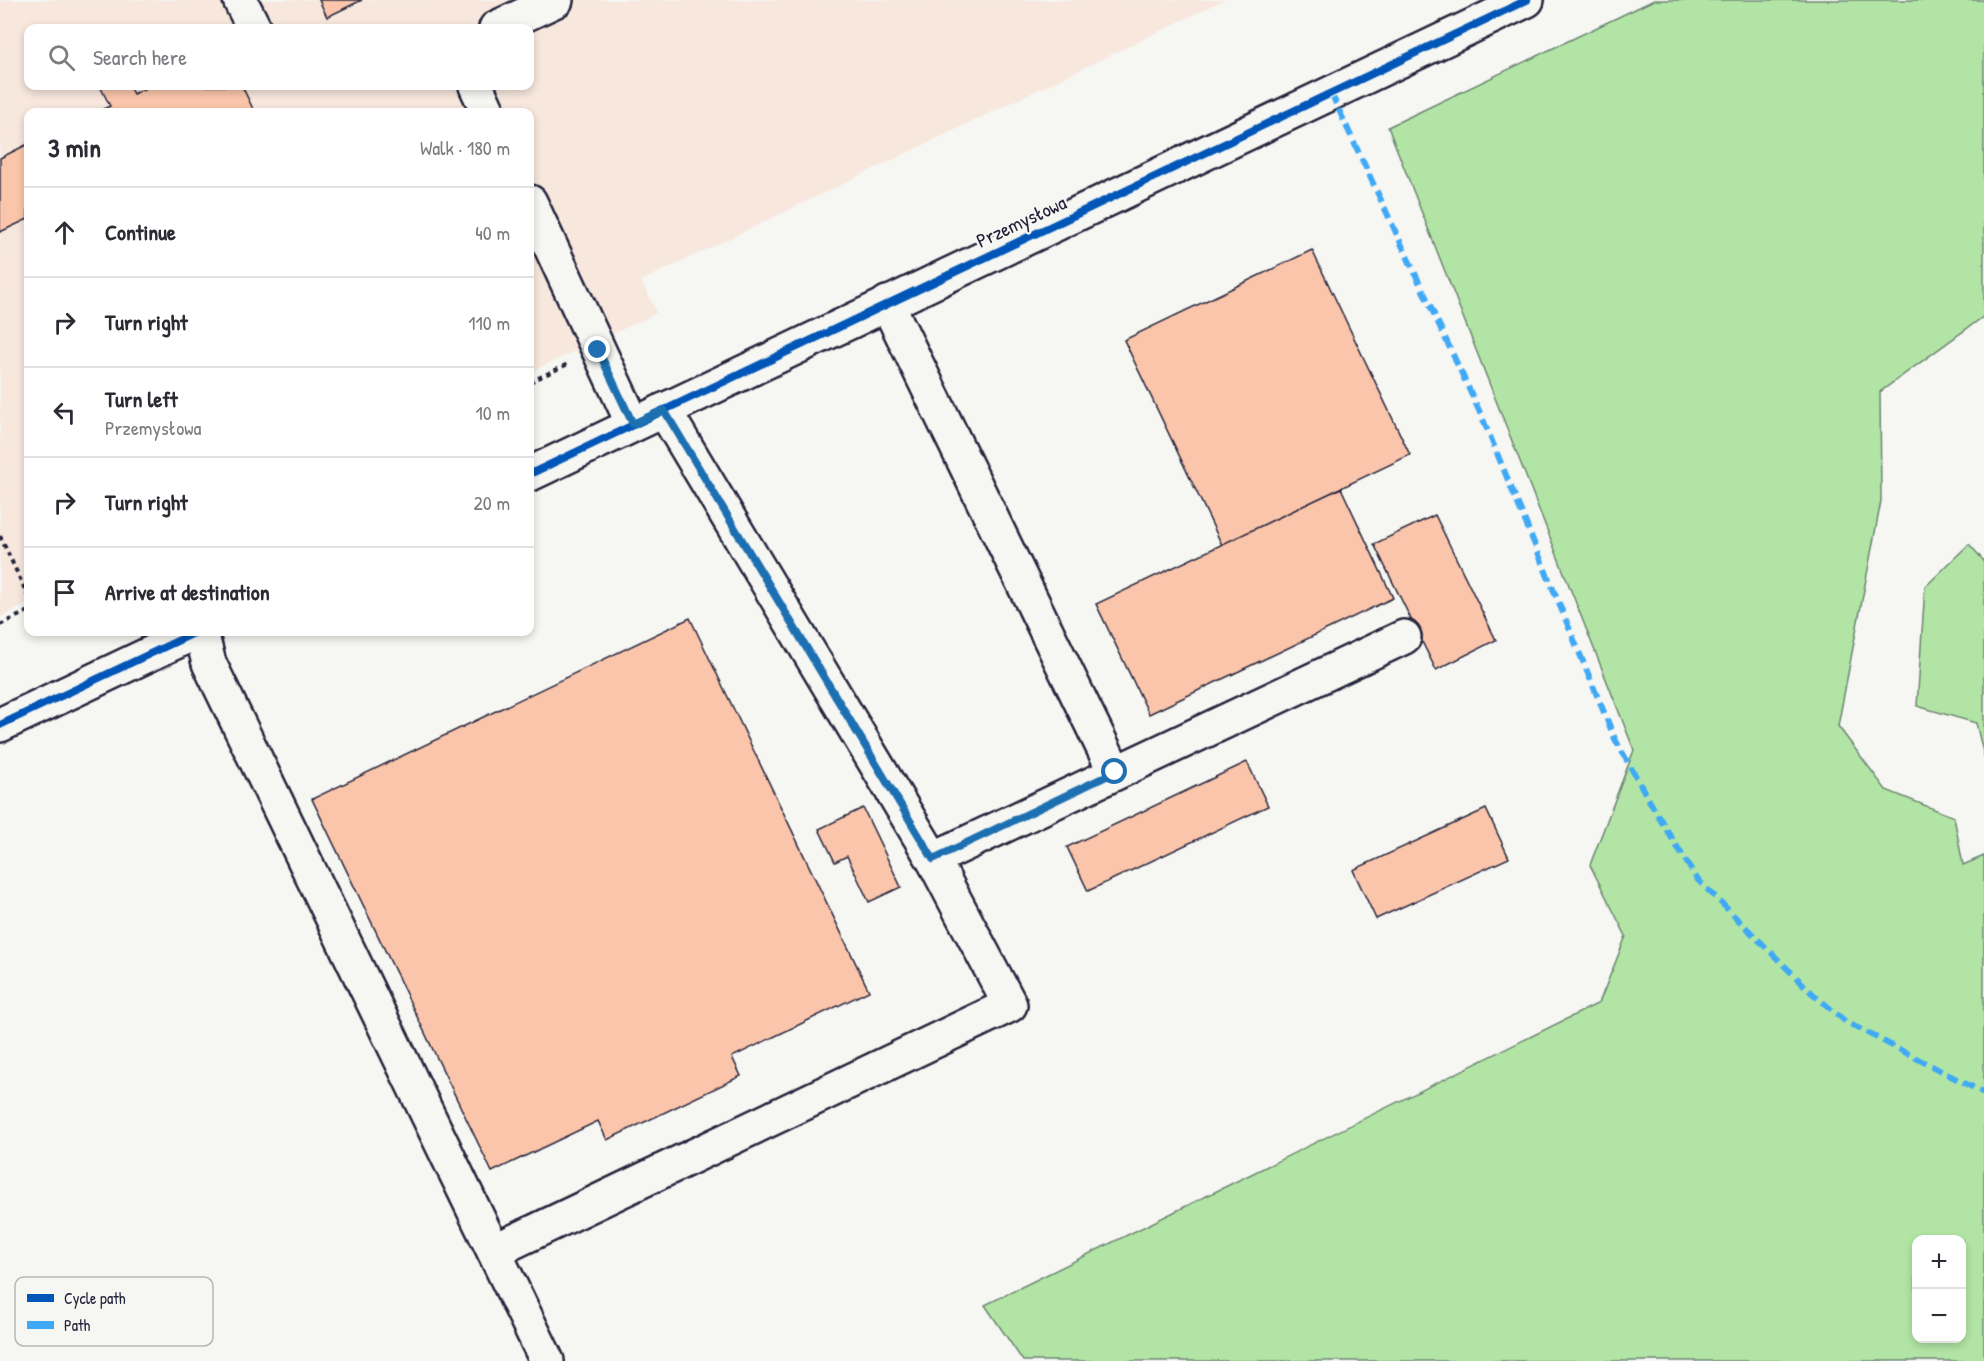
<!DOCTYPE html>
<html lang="en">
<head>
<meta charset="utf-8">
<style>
  body { margin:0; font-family:"Patrick Hand",sans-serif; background:#f2f2f3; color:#2b2b33 }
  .controls { position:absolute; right:18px; bottom:18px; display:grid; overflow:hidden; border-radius:12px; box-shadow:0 3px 9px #0003 }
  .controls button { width:54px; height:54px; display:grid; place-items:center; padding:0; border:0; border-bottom:2px solid #e1e1e2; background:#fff; color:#2b2b33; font:30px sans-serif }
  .stop { position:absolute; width:18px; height:18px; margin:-14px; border:4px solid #1f6fb2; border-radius:50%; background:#fff }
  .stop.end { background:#1f6fb2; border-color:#fff; box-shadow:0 2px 6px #0008 }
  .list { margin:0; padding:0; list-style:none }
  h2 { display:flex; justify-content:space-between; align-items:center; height:78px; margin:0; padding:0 24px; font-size:26px }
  h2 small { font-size:20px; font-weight:400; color:#7c7c81 }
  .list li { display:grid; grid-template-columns:39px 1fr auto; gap:18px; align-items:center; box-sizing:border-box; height:90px; padding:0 24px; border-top:2px solid #e1e1e2 }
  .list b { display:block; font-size:22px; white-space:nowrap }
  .list p { margin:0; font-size:20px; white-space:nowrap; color:#7c7c81 }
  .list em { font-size:20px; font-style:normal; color:#7c7c81 }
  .icon { flex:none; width:33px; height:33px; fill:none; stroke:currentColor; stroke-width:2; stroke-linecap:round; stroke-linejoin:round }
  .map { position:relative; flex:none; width:1984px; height:1361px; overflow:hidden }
  .search { position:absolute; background:#fff; box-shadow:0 3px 9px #0003; left:24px; top:24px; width:510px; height:66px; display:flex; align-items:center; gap:15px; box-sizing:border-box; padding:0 21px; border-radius:12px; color:#7c7c81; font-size:22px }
  .panel { position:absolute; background:#fff; box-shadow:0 3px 9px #0003; left:24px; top:108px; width:510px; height:528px; border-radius:12px }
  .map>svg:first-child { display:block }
  .built { fill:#f7e7dd; fill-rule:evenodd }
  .green { fill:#b2e5a5; stroke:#6a8470; stroke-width:1.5; fill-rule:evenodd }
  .building { fill:#fac5ab; stroke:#22223b; stroke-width:1.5 }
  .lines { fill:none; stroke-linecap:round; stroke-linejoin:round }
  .minor-casing { stroke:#22223b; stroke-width:38 }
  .path { stroke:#22223b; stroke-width:4; stroke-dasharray:4.5 4.5; stroke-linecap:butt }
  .minor { stroke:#f6f6f2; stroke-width:33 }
  .quiet { stroke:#3fa9f5; stroke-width:6; stroke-dasharray:12 6; stroke-linecap:butt }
  .cycleway-casing { stroke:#f6f6f2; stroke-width:11 }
  .cycleway { stroke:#0057b8; stroke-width:8 }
  .route { stroke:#1f6fb2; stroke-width:8 }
  .labels { text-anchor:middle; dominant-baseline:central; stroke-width:4.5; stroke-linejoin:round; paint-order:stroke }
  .street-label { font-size:20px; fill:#22223b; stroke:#f6f6f2 }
  .key { fill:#f6f6f2; stroke:#b6b6bb; stroke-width:1.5 }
  .key-label { font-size:16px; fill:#22223b }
</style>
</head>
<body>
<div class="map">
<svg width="1984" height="1361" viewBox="0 0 1984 1361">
  <rect width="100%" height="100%" fill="#f6f6f2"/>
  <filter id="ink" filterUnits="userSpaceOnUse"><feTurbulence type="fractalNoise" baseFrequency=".0167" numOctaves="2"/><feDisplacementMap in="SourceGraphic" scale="12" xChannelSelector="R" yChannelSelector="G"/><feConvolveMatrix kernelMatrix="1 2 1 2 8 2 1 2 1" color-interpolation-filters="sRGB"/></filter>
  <g filter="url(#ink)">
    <path class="built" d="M0,0H1224L641,281L657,313L530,372V112H28V604L0,617ZM28,28H530V86H28Z"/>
    <g class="green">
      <path d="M1654,0H1984V316L1880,392L1881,501L1838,726L1886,790L1954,817L1963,865L1984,856V1361H1023L985,1305L1599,1003L1626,936L1590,865L1634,750L1388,127ZM1916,1240H1962V1338H1916Z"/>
      <path d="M1969,544L1984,561V756L1976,723L1917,706L1925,587Z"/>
    </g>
    <g class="building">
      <path d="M319,0H362L327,17Z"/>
      <path d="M100,86H129L133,94L150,86H242L254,111L250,112H96L110,106Z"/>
      <path d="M28,144V219L0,232V158Z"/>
      <path d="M1312,250L1410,455L1222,545L1124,340Z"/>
      <path d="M1341,488L1393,598L1149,714L1096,604Z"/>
      <path d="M1435,515L1496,640L1436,670L1374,544Z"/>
      <path d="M690,618L869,991L732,1057L741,1076L607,1140L598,1121L492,1172L312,799Z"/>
      <path d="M1247,762L1268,806L1088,891L1067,847Z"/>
      <path d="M863,808L901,887L869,902L847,856L835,862L819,829Z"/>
      <path d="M1486,809L1509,858L1376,919L1353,870Z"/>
    </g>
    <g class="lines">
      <g class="minor-casing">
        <g id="minor">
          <path d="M240,0L254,28"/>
          <path d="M496,28L556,0"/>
          <path d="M476,86L488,112"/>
          <path d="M530,202L633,424"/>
          <path d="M887,303L1115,772"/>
          <path d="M530,474L1527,0"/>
          <path d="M201,632L209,663L547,1361"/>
          <path d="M0,725L196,632"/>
          <path d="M933,859L1404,637"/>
          <path d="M494,1251L1010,1005L933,859L664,410"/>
        </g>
      </g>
      <g class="path">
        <path d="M530,382L570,363"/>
        <path d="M0,536L28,596"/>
        <path d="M0,625L28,611"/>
      </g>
      <use href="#minor" class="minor"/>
      <path class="quiet" d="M1331,93L1482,417L1615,739L1654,809L1697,879L1812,993L1846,1022L1984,1093"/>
      <g class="cycleway-casing">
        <g id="cycleway">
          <path d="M530,474L1527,0"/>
          <path d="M0,725L196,632"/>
        </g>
      </g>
      <use href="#cycleway" class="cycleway"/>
    </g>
  </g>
  <g class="lines" filter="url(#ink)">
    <path class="route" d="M598,350L633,424L664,410L933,859L1115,772"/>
  </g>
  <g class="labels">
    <g class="street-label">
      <text transform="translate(1021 221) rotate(-25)">Przemysłowa</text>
    </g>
  </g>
  <rect x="15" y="1277" width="198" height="69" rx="9" class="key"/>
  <rect x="27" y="1294" width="27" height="8" fill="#0057b8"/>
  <rect x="27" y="1321" width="27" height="8" fill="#3fa9f5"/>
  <g class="key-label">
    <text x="64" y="1304">Cycle path</text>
    <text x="64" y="1331">Path</text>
  </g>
</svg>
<div class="controls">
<button>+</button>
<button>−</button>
</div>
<div class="stop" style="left:1115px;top:772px"></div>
<div class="stop end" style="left:598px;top:350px"></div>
<div class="search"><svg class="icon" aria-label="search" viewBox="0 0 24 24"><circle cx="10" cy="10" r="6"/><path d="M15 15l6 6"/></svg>Search here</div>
<section class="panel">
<h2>3 min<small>Walk · 180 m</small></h2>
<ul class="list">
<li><svg class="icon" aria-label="ahead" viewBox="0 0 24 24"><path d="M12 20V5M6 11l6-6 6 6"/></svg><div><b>Continue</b></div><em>40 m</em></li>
<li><svg class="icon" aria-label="right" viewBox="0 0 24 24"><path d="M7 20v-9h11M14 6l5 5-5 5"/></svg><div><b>Turn right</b></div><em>110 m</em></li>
<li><svg class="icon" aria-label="left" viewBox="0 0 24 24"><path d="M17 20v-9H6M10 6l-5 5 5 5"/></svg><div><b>Turn left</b><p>Przemysłowa</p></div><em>10 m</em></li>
<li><svg class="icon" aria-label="right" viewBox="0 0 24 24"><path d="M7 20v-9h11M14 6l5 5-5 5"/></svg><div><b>Turn right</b></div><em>20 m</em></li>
<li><svg class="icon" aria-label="arrive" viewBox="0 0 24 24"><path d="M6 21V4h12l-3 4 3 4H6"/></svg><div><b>Arrive at destination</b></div></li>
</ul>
</section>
</div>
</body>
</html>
